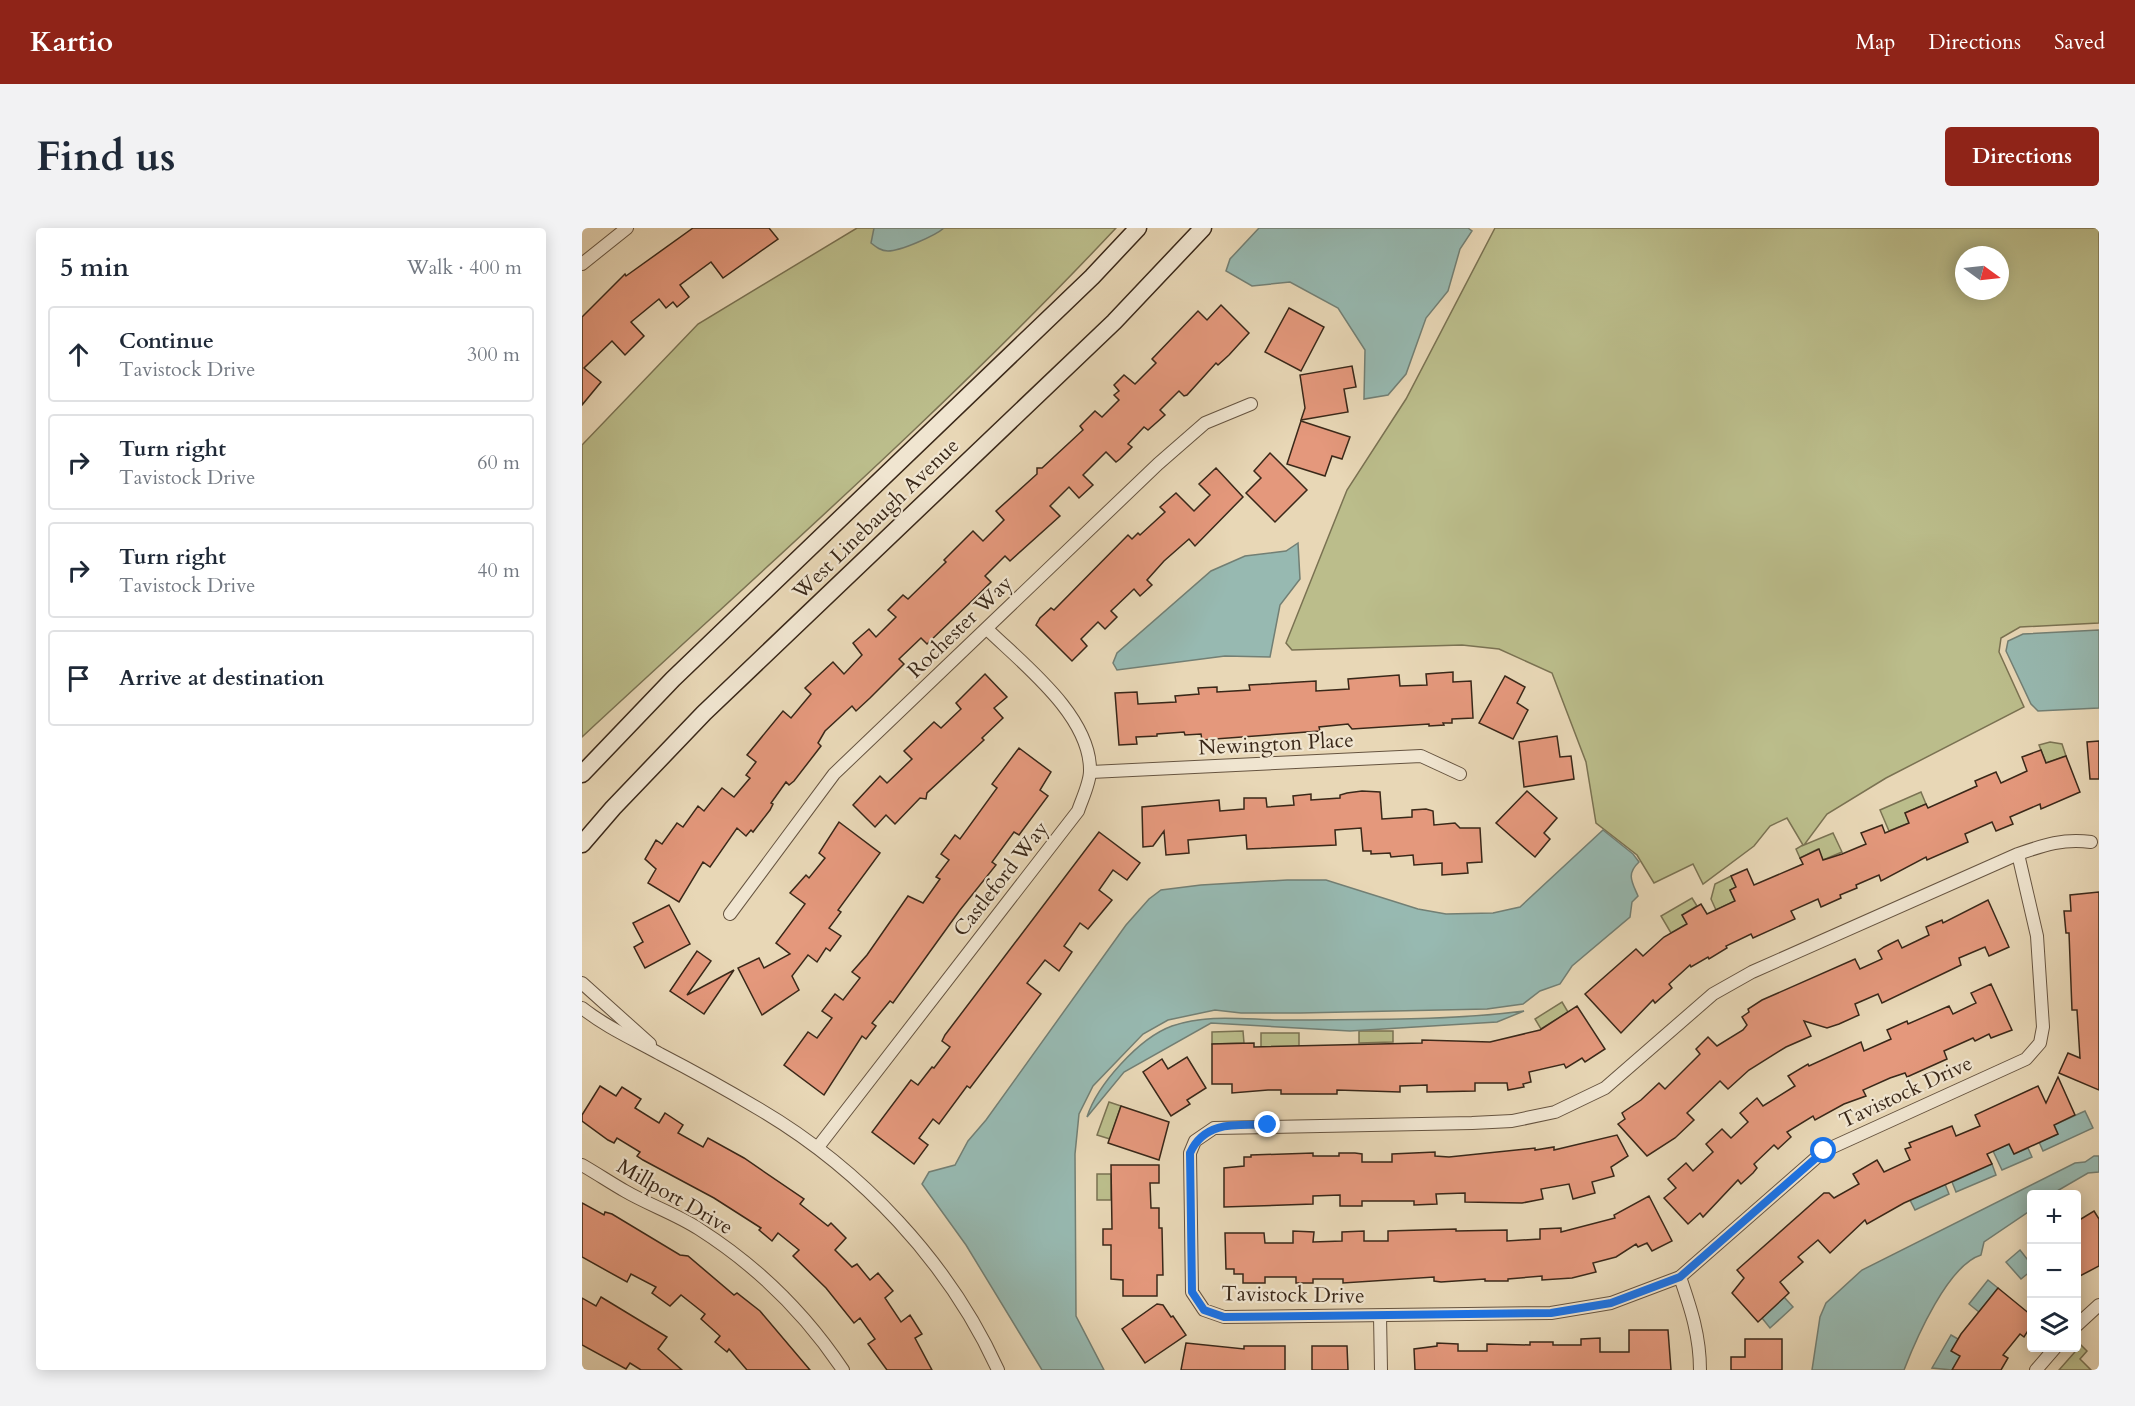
<!DOCTYPE html>
<html lang="en">
<head>
<meta charset="utf-8">
<style>
  body { margin:0; font-family:Cardo,serif; background:#f2f2f3; color:#1f2937 }
  .controls { position:absolute; right:18px; bottom:18px; display:grid; overflow:hidden; border-radius:6px; box-shadow:0 3px 15px #0003 }
  .controls button { width:54px; height:54px; display:grid; place-items:center; padding:0; border:0; border-bottom:2px solid #e0e1e3; background:#fff; color:#1f2937; font:30px sans-serif }
  .compass { position:absolute; left:1373px; top:18px; width:54px; height:54px; border-radius:50%; background:#fff; box-shadow:0 3px 15px #0003; rotate:105deg }
  .stop { position:absolute; width:18px; height:18px; margin:-14px; border:4px solid #1a73e8; border-radius:50%; background:#fff }
  .stop.end { background:#1a73e8; border-color:#fff; box-shadow:0 2px 6px #0008 }
  .list { margin:0; padding:0; list-style:none }
  h2 { display:flex; justify-content:space-between; align-items:center; height:78px; margin:0; padding:0 24px; font-size:26px }
  h2 small { font-size:20px; font-weight:400; color:#747a83 }
  .list li { display:grid; grid-template-columns:39px 1fr auto; gap:18px; align-items:center; box-sizing:border-box; height:96px; margin:0 12px 12px; padding:0 12px; border:2px solid #e0e1e3; border-radius:6px }
  .list b { display:block; font-size:22px; white-space:nowrap }
  .list p { margin:0; font-size:20px; white-space:nowrap; color:#747a83 }
  .list em { font-size:20px; font-style:normal; color:#747a83 }
  .icon { flex:none; width:33px; height:33px; fill:none; stroke:currentColor; stroke-width:2; stroke-linecap:round; stroke-linejoin:round }
  .map { position:relative; flex:none; width:1517px; height:1142px; overflow:hidden; border-radius:6px }
  header { display:flex; align-items:center; gap:36px; box-sizing:border-box; height:84px; padding:0 30px; background:#8f2418; color:#fff }
  header strong { font-size:28px }
  nav { display:flex; gap:33px; margin-inline-start:auto; font-size:21px }
  .intro { display:flex; align-items:center; justify-content:space-between; box-sizing:border-box; height:144px; padding:0 36px }
  h1 { margin:0; font-size:42px }
  .button { padding:15px 27px; border-radius:6px; background:#8f2418; color:#fff; font-size:21px; font-weight:700 }
  main { display:flex; gap:36px; padding:0 36px }
  aside { flex:1; background:#fff; border-radius:6px; box-shadow:0 3px 15px #0003 }
  .map>svg:first-child { display:block }
  .green { fill:#bbbd8b; stroke:#7a7252; stroke-width:1.5; fill-rule:evenodd }
  .water { fill:#97b9b1; stroke:#727f74; stroke-width:1.5 }
  .building { fill:#e4987c; stroke:#3a2819; stroke-width:1.5 }
  .lines { fill:none; stroke-linecap:round; stroke-linejoin:round }
  .minor-casing { stroke:#665440; stroke-width:14 }
  .secondary-casing { stroke:#3a2819; stroke-width:19 }
  .minor { stroke:#f0e5d0; stroke-width:12 }
  .secondary { stroke:#f0e5d0; stroke-width:16 }
  .route { stroke:#1a73e8; stroke-width:8 }
  .labels { text-anchor:middle; dominant-baseline:central; stroke-width:4.5; stroke-linejoin:round; paint-order:stroke }
  .street-label { font-size:21px; fill:#3a2819; stroke:#f0e5d0 }
</style>
</head>
<body>
<header>
<strong>Kartio</strong>
<nav><a>Map</a><a>Directions</a><a>Saved</a></nav>
</header>
<div class="intro"><h1>Find us</h1><a class="button">Directions</a></div>
<main>
<aside>
<h2>5 min<small>Walk · 400 m</small></h2>
<ul class="list">
<li><svg class="icon" aria-label="ahead" viewBox="0 0 24 24"><path d="M12 20V5M6 11l6-6 6 6"/></svg><div><b>Continue</b><p>Tavistock Drive</p></div><em>300 m</em></li>
<li><svg class="icon" aria-label="right" viewBox="0 0 24 24"><path d="M7 20v-9h11M14 6l5 5-5 5"/></svg><div><b>Turn right</b><p>Tavistock Drive</p></div><em>60 m</em></li>
<li><svg class="icon" aria-label="right" viewBox="0 0 24 24"><path d="M7 20v-9h11M14 6l5 5-5 5"/></svg><div><b>Turn right</b><p>Tavistock Drive</p></div><em>40 m</em></li>
<li><svg class="icon" aria-label="arrive" viewBox="0 0 24 24"><path d="M6 21V4h12l-3 4 3 4H6"/></svg><div><b>Arrive at destination</b></div></li>
</ul>
</aside>
<div class="map">
<svg width="1517" height="1142" viewBox="0 0 1517 1142">
  <rect width="100%" height="100%" fill="#e8d7b6"/>
  <filter id="stains"><feTurbulence type="fractalNoise" baseFrequency=".00333" numOctaves="4"/><feColorMatrix values="0 0 0 0 .2 0 0 0 0 .09 0 0 0 0 .02 0 0 0 .5 -.17"/></filter>
  <radialGradient id="worn" r=".72"><stop offset=".6" stop-color="#630" stop-opacity="0"/><stop offset="1" stop-color="#630" stop-opacity=".3"/></radialGradient>
  <g class="green">
    <path d="M275,0H534C366,179 180,342 0,509V217L116,96Z"/>
    <path d="M913,0H1517V395L1438,399L1419,410L1417,424L1442,479L1304,550L1245,586L1222,617L1251,605L1260,624L1241,632L1236,621L1218,630L1214,621L1221,617L1205,590L1188,598L1172,618L1121,656L1111,636L1072,655L1055,627L1014,595L1004,534L970,445L917,421L880,417L710,422L704,415L765,262L824,171ZM1382,27H1418V63H1382Z"/>
    <path d="M1468,514L1480,516L1484,528L1464,535L1457,517Z"/>
    <path d="M1339,564L1344,576L1323,585L1327,595L1307,603L1298,582Z"/>
    <path d="M1149,648L1154,659L1148,662L1153,673L1134,682L1129,671L1133,656Z"/>
    <path d="M1110,670L1115,678L1100,687L1105,696L1089,705L1079,688Z"/>
    <path d="M980,774L986,784L959,801L953,791Z"/>
    <path d="M661,803L662,815L630,816V804Z"/>
    <path d="M777,803H811V814L777,815Z"/>
    <rect x="679" y="805" width="38" height="14"/>
    <path d="M527,874L539,878L528,911L515,907Z"/>
    <rect x="515" y="946" width="14" height="26"/>
    <path d="M1499,1117L1505,1123L1498,1131L1509,1142H1477Z"/>
  </g>
  <g class="water">
    <path d="M292,0H362C353,8 318,23 306,23C299,23 294,19 289,15Z"/>
    <path d="M677,0H886L890,3L878,21L866,63L844,90L824,146L806,167L782,171L783,122L756,80L708,54L670,58L644,43L648,31Z"/>
    <path d="M716,315L718,351L698,377L688,429L643,428L535,442L531,435L535,425L629,343L663,328L704,323Z"/>
    <path d="M1517,402V480L1456,483L1449,476L1424,423L1426,413L1441,406Z"/>
    <path d="M1021,602L1051,626L1057,634C1044,646 1050,654 1056,668L1050,674L1048,689L990,738L978,756L958,763L941,776L905,781L718,785H659L633,782L586,792L561,806L511,858L497,886L493,926L494,1088L522,1142H460L384,1017L340,956L347,944L373,937L386,913L404,892L544,697L567,671L579,662L619,657L705,652H744L836,681L864,686L911,685L938,679Z"/>
    <path d="M942,783L915,794L768,803L629,795L542,844L505,889C515,857 557,810 590,798C627,785 665,792 704,792C782,791 864,793 942,783Z"/>
    <path d="M1503,883L1511,900L1461,923L1457,914L1476,906L1472,897Z"/>
    <path d="M1427,916L1432,926L1446,920L1450,929L1420,942L1411,923Z"/>
    <path d="M1512,928H1517V944L1506,945L1470,966H1450L1449,982L1402,1014L1399,1027C1366,1037 1334,1111 1322,1142H1230L1238,1089L1244,1075L1280,1042L1493,935L1503,934Z"/>
    <path d="M1410,936L1414,947L1374,964L1370,954Z"/>
    <path d="M1363,956L1367,966L1333,982L1328,972Z"/>
    <path d="M1438,1022L1449,1036V1043L1439,1051L1424,1034Z"/>
    <path d="M1406,1052L1416,1060L1397,1084L1387,1076Z"/>
    <path d="M1202,1069L1211,1079L1188,1100L1180,1090Z"/>
    <path d="M1369,1107L1376,1111L1378,1128L1370,1142L1350,1140Z"/>
  </g>
  <g class="building">
    <path d="M111,0H187L196,11L141,50L129,34L98,57L107,69L95,79L91,74L84,80L77,71L49,94L62,108L43,127L30,113L2,140L19,154L0,177V89L43,46L44,48Z"/>
    <path d="M639,77L667,105L647,127L636,137L634,135L605,167L602,168L597,163L578,182L583,187L566,202L562,199L546,216L550,219L538,231L534,234L524,224L501,247L511,257L497,270L487,259L468,278L478,288L428,333L423,328L403,348L409,354L396,367L345,416L339,410L317,431L322,436L288,470L274,483L270,478L243,503L236,515L239,518L212,553L207,557L204,554L189,575L191,576L188,582L171,604L169,602L164,608L155,600L128,639L121,634L97,674L66,655L74,641L63,631L74,612L80,616L95,595L101,599L116,578L122,583L140,560L152,569L168,550L164,547L174,534L165,527L201,483L209,490L229,466L223,460L251,434L262,446L280,427L271,415L287,401L294,409L314,389L306,382L321,367L326,371L364,334L362,332L391,303L401,313L422,292L414,283L455,246V240H460L501,202L498,198L513,183L520,189L537,172L532,167L537,163L532,157L542,147L553,156L574,135L570,131L616,83L625,92Z"/>
    <path d="M707,80L742,99L719,143L683,124Z"/>
    <path d="M770,138L774,159L762,161L766,184L719,192L723,180L718,147Z"/>
    <path d="M719,193L768,209L760,231L750,228L743,248L705,236Z"/>
    <path d="M688,225L725,262L693,294L664,265L679,250L672,243Z"/>
    <path d="M634,240L661,269L613,318L607,311L582,333L565,352L570,357L558,368L552,361L529,383L535,389L523,401L516,394L499,411L505,418L490,433L454,397L458,390L469,380L472,382L546,307L550,311L556,305L558,307L583,284L578,279L594,265L612,283L628,267L617,256Z"/>
    <path d="M871,444V454L889,453L891,490L870,491V495H861L862,497L847,498V496L770,501L766,496L737,499L738,503L620,512L619,506L603,507L602,504L575,506V508L554,509L555,516L537,517L533,465L555,464L556,476L594,474L593,468L617,466L616,460L635,459V464L668,462L667,457L734,453V463L767,461L766,451L817,447L818,458L845,457L844,446Z"/>
    <path d="M403,446L425,469L412,480L421,490L400,510L402,512L345,565L344,571L338,570L313,596L304,587L293,599L271,577L298,548L305,555L330,531L322,523L352,494L359,500L379,481L374,475Z"/>
    <path d="M923,448L943,459L935,475L946,482L931,511L897,495Z"/>
    <path d="M975,508L978,529L989,528L992,551L942,559L937,514Z"/>
    <path d="M1517,513V551H1508L1505,514Z"/>
    <path d="M437,520L469,544L458,562L466,568L437,607L432,604L410,634L414,637L378,682L311,775L308,773L290,795L294,798L284,811L280,808L242,867L202,837L226,804L235,810L250,790L240,783L253,766L261,772L278,750L270,744L285,727L326,668L341,675L358,651L354,649L367,632L359,626L373,607L378,611L415,560L410,556Z"/>
    <path d="M1459,522L1464,535L1484,528L1498,564L1459,581L1458,576L1428,589L1431,596L1414,603L1410,594L1383,606L1386,614L1345,632L1344,629L1299,653L1297,647L1274,657L1275,660L1258,667L1259,670L1239,679L1236,671L1209,683L1213,691L1171,710L1169,706L1144,718L1145,720L1127,731L1126,729L1109,739L1108,737L1087,756L1090,760L1073,775L1071,772L1039,805L1003,766L1054,721L1061,728L1082,709L1105,696L1100,687L1119,676L1125,686L1153,673L1148,662L1154,659L1149,648L1165,641L1172,657L1221,636L1218,630L1237,621L1241,632L1260,626L1284,616L1279,605L1300,597L1303,605L1327,595L1323,585L1344,576L1346,580L1395,558L1393,553L1414,544L1419,555L1445,543L1440,529Z"/>
    <path d="M780,563L798,564L800,591L830,589V582L844,581L851,583L852,597L873,595L878,600H898L900,634L885,635L886,645L860,647V635L832,637L831,627L809,629L808,625L789,626V623H781L779,600L753,602L754,617L665,621L664,607L606,612L607,625L584,627L582,603L571,618L561,619L560,579L637,572L638,583L662,581V570H684L685,579L712,577L711,568L729,566V572L758,570V567L765,565Z"/>
    <path d="M945,563L975,590L962,605L968,611L953,629L914,595Z"/>
    <path d="M257,594L298,625L256,682L259,684L247,700L259,708L248,723L244,720L235,734L226,727L210,748L217,762L180,787L156,740L177,730L182,740L208,726L194,715L223,676L208,665L224,647L227,650L243,630L237,625Z"/>
    <path d="M517,604L558,635L545,652L531,642L517,662L530,672L506,701L498,695L482,718L490,724L477,743L463,732L445,755L459,766L388,860L385,858L357,896L351,891L337,910L346,917L332,936L290,904L329,852L336,857L350,839L352,840L368,819L360,813L363,807Z"/>
    <path d="M1517,664V862L1477,845L1486,825L1498,830L1495,782H1490L1487,705H1484L1482,683H1489L1488,667Z"/>
    <path d="M1406,672L1427,719L1407,728L1403,719L1377,730L1379,737L1300,775L1296,766L1273,776L1277,787L1257,796L1245,800L1222,793L1229,808L1204,819L1167,842L1146,861L1138,853L1105,885L1112,892L1093,910L1065,928L1036,896L1043,891L1040,885L1059,872L1077,855L1083,861L1118,826L1114,821L1126,809L1135,818L1161,802L1165,797L1160,789L1167,784L1166,781L1180,772L1273,731L1278,741L1300,731L1296,723L1302,719L1316,712L1320,720L1347,707L1344,699L1360,692L1361,695Z"/>
    <path d="M87,677L108,716L63,740L52,719L61,714L51,695Z"/>
    <path d="M115,723L129,733L105,767L152,742L122,786L88,763Z"/>
    <path d="M1409,756L1430,802L1409,810L1407,806L1393,813L1391,810L1362,823L1365,831L1325,849L1323,845L1308,850L1281,862L1284,868L1262,876L1233,892L1231,888L1205,904L1209,909L1196,921L1192,917L1172,936L1175,940L1171,945L1159,956L1156,952L1121,989L1118,985L1106,996L1082,970L1094,960L1086,951L1104,935L1111,943L1131,924L1124,916L1140,901L1149,910L1166,894L1158,885L1175,870L1181,878L1213,858L1206,848L1226,836L1227,838L1279,814L1282,823L1309,811L1305,802L1325,793L1326,796L1367,778L1371,786L1394,775L1389,765Z"/>
    <path d="M995,778L1023,821L1003,834L1000,830L984,840L982,836L947,844L949,854L941,856L942,859L926,862L925,855H893V863L845,864V857L818,858V864L755,862V866H699V862H686L650,865V856H630V816L672,815V819L840,815V812L908,814L958,802Z"/>
    <path d="M605,829L624,860L605,872L608,876L589,888L561,844L580,831L586,841Z"/>
    <path d="M1476,849L1493,887L1472,897L1476,906L1432,926L1427,916L1405,926L1410,936L1322,975L1285,996L1283,992L1248,1025L1236,1012L1216,1029L1221,1034L1198,1054L1207,1065L1176,1094L1150,1065L1162,1050L1155,1042L1242,965H1247L1252,970L1277,956L1271,946L1295,932L1302,944L1328,932L1323,921L1329,919L1327,915L1370,898L1374,908L1398,898L1393,887L1456,858L1464,875Z"/>
    <path d="M18,858L34,868L40,859L59,871L53,880L77,895L83,885L101,897L96,905L121,919L126,910L162,930L222,971L218,976L246,998L249,995L264,1010L253,1022L270,1039L275,1036L288,1052L296,1045L311,1063L303,1070L319,1094L328,1087L340,1106L333,1110L350,1142H305L286,1116L293,1111L278,1090L272,1095L244,1060L211,1028L217,1022L196,1005L190,1013L177,1002L179,1000L132,970L61,932L55,928L58,924L35,910L32,915L26,912L0,893V887Z"/>
    <path d="M539,878L587,894L577,932L526,915Z"/>
    <path d="M1035,907L1046,928L1029,939L1032,948L1010,954L1013,965L991,971L987,956L959,961L961,971L940,975L883,974V965L854,966L855,976L832,977V973H780V978H758V967L731,968V976L642,979V940L662,938V929H669V927L731,925V928H757V925H773L780,926V934H810V926L853,924V928L867,929L953,920V922L972,919V922Z"/>
    <path d="M529,937H577V955H568L569,980H577V1000H580L581,1047H575V1068H541V1052L529,1051V1017H521V1001H530Z"/>
    <path d="M1067,968L1090,1013L1070,1023L1065,1015L1056,1019L1054,1016L1034,1029L1011,1035L1014,1044L990,1050L960,1052V1048L926,1051V1053H903V1051L859,1054L852,1053V1049L761,1055V1051H731V1055H714V1049H683V1055H661V1046H652V1041H644L643,1005H682L683,1015H711V1003L732,1004L731,1014L760,1013V1004L782,1003V1013H806V1003L874,1001V1003L925,1002V1013L958,1011V1001L979,1000V1004L1033,990L1032,987Z"/>
    <path d="M0,975L22,987L23,984L30,986L98,1027L106,1028L152,1067L155,1065L178,1083L228,1142H165L147,1121L145,1124L133,1114L138,1108L119,1091L123,1086L99,1067L88,1078L70,1065L74,1059L49,1046L45,1054L0,1029Z"/>
    <path d="M1512,983L1517,991V1038L1494,1050V994Z"/>
    <path d="M1416,1060L1449,1087V1098L1442,1109L1438,1106L1421,1127L1426,1130L1419,1142H1370L1378,1128L1369,1123L1379,1106Z"/>
    <path d="M19,1069L85,1109L76,1121L100,1142H59L48,1135L44,1141L0,1117V1070L14,1078Z"/>
    <path d="M575,1076L581,1077L589,1089L591,1088L604,1107L563,1135L540,1101Z"/>
    <path d="M1047,1102H1086L1089,1142H833L832,1121L855,1118V1115L876,1116V1123H905V1116L948,1117V1114H971V1117H999V1111L1018,1110V1124H1047Z"/>
    <path d="M1163,1111H1200V1142H1149V1129H1163Z"/>
    <path d="M604,1115L662,1121V1118H703V1142H599Z"/>
    <path d="M730,1118H765L766,1142H730Z"/>
  </g>
  <g class="lines">
    <g class="minor-casing">
      <g id="minor">
        <path d="M0,36L45,0"/>
        <path d="M509,544L839,528L878,546"/>
        <path d="M1436,626L1455,708L1461,799L1458,815L1444,831L1242,923L1098,1049L1029,1075L969,1085L642,1089L622,1082L610,1064L608,925L613,913L632,900L890,895L930,893L973,884L1023,860L1131,766L1170,744L1436,626C1462,617 1482,610 1509,614"/>
        <path d="M148,686L252,546L576,236L623,195L669,176"/>
        <path d="M0,755L68,816"/>
        <path d="M0,780C24,799 51,811 78,826C111,843 145,862 177,881C279,941 367,1034 416,1142"/>
        <path d="M236,919L496,583C500,571 508,555 508,543C509,488 441,436 405,401"/>
        <path d="M0,937C14,945 29,955 43,963C67,977 94,986 117,1001C175,1038 223,1085 261,1142"/>
        <path d="M1098,1049C1109,1081 1118,1108 1118,1142"/>
        <path d="M798,1088L799,1142"/>
        <path d="M1494,1098L1517,1077"/>
        <path d="M1454,1142L1473,1120"/>
      </g>
    </g>
    <g class="secondary-casing">
      <g id="secondary">
        <path d="M0,546L91,451L510,49L556,0"/>
        <path d="M0,616L31,580L122,485L532,94L621,0"/>
      </g>
    </g>
    <use href="#minor" class="minor"/>
    <use href="#secondary" class="secondary"/>
  </g>
  <g class="lines">
    <path class="route" d="M686,897C655,897 623,892 608,925L610,1064L622,1082L642,1089L969,1085L1029,1075L1098,1049L1242,923"/>
  </g>
  <g class="labels">
    <g class="street-label">
      <text transform="translate(294 291) rotate(-44)">West Linebaugh Avenue</text>
      <text transform="translate(378 399) rotate(-44)">Rochester Way</text>
      <text transform="translate(694 516) rotate(-3)">Newington Place</text>
      <text transform="translate(419 651) rotate(-52)">Castleford Way</text>
      <text transform="translate(1324 864) rotate(-25)">Tavistock Drive</text>
      <text transform="translate(93 969) rotate(30)">Millport Drive</text>
      <text transform="translate(711 1067) rotate(1)">Tavistock Drive</text>
    </g>
  </g>
  <rect width="100%" height="100%" filter="url(#stains)"/>
  <rect width="100%" height="100%" fill="url(#worn)"/>
</svg>
<div class="controls">
<button>+</button>
<button>−</button>
<button><svg class="icon" aria-label="layers" viewBox="0 0 24 24"><path d="M12 4l9 5-9 5-9-5zM3 14l9 5 9-5"/></svg></button>
</div>
<svg class="compass" viewBox="-18 -18 36 36"><path d="M0-13l5 13h-10z" fill="#e53935"/><path d="M0 13l5-13h-10z" fill="#747a83"/></svg>
<div class="stop" style="left:1242px;top:923px"></div>
<div class="stop end" style="left:686px;top:897px"></div>
</div>
</main>
</body>
</html>
